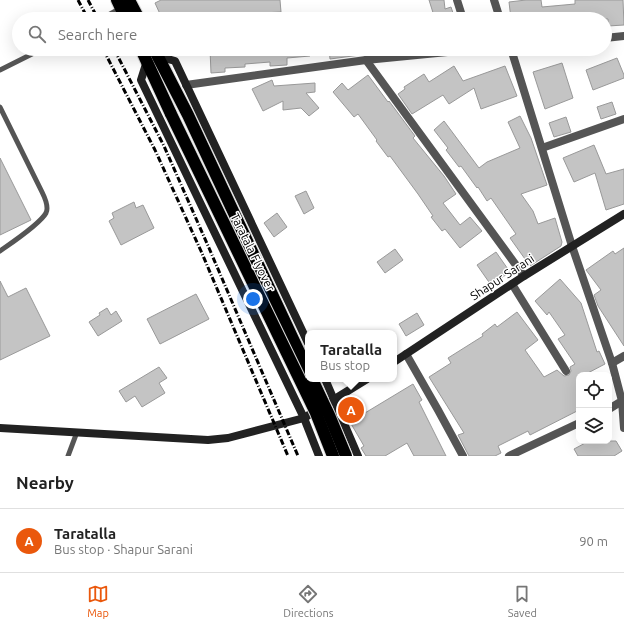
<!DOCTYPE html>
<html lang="en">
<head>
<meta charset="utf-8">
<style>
  body { margin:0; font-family:Ubuntu,sans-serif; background:#f2f2f2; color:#222 }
  .controls { position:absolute; right:12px; bottom:12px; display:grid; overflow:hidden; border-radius:8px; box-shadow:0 4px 16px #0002 }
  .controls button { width:36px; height:36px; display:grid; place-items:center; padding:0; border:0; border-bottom:1px solid #e0e0e0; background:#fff; color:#222; font:20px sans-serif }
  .you { position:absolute; left:253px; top:299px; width:14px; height:14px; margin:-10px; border:3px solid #fff; border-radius:50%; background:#1a73e8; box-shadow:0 0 0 6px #1a73e833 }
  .badge { display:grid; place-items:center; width:26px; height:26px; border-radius:50%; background:#ea580c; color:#fff; font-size:13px; font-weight:700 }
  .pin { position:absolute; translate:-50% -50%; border:2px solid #fff; box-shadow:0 1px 4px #0006 }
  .popup { position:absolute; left:305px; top:330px; width:92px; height:52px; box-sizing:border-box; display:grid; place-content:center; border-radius:8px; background:#fff; filter:drop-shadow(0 1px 3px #0005); font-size:13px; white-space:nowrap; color:#767676 }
  .popup b { font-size:15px; color:#222 }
  .popup::after { content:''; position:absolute; left:50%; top:100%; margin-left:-8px; border:8px solid transparent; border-top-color:#fff }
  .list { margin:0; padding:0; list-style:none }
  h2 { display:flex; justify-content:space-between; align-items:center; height:52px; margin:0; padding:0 16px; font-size:17px }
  h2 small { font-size:13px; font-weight:400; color:#767676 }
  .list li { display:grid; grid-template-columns:26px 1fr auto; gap:12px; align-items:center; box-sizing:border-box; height:64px; padding:0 16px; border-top:1px solid #e0e0e0 }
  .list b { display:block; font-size:15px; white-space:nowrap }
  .list p { margin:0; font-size:13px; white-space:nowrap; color:#767676 }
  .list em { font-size:13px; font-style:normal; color:#767676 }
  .icon { flex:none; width:22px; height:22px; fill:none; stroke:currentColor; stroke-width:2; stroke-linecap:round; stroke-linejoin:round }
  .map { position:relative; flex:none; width:624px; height:456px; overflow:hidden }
  .search { position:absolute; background:#fff; box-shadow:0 4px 16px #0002; left:12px; right:12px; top:12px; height:44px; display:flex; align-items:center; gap:10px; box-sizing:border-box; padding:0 14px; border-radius:22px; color:#767676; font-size:15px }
  .sheet { height:116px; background:#fff }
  nav { display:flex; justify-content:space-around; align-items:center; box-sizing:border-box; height:56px; border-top:1px solid #e0e0e0; background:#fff; font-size:11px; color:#767676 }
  nav a { display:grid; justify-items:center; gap:2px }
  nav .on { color:#ea580c }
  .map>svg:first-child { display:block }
  .building { fill:#c4c4c4; stroke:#999 }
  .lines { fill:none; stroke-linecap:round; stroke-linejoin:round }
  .highway-casing { stroke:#dbdbdb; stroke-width:14 }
  .lane { stroke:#555; stroke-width:5 }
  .street { stroke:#555; stroke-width:8 }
  .secondary { stroke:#222; stroke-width:8 }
  .highway { stroke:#000; stroke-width:12 }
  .rail { stroke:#000; stroke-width:3; stroke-dasharray:6 2 1 2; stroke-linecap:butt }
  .highway-bridge-casing { stroke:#dbdbdb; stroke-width:14; stroke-linecap:butt }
  .highway-bridge { stroke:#000; stroke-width:12 }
  .labels { text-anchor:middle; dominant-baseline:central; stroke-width:3; stroke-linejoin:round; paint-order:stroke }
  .street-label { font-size:12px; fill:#000; stroke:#fff }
</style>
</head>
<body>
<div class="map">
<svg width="624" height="456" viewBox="0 0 624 456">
  <rect width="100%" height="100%" fill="#fff"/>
  <g class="building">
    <path d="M161,0H280L281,12L226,15V17L205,19H166L164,13L160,14L155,3Z"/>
    <path d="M429,0H444L445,9L451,7L455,19H435Z"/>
    <path d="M526,0H541L542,7L575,4V0H623L624,25L608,26V19H511L509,2Z"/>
    <path d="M210,49H310V56L287,58V65L270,66V62L245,64V67L225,68V72L211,73Z"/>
    <path d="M329,49H359L360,55L330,59Z"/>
    <path d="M617,58L624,75V78L593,90L586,70Z"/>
    <path d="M562,63L573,98L545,109L533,72Z"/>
    <path d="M454,66L463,81L505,66L517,96L481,109L474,88L449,104L443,95L412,114L398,94L405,89L404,87L424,74L429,82Z"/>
    <path d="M368,75L388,102L389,101L415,136L413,138L444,176L456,194L443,203L460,225L470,217L482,231L460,248L445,229L442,231L431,217L433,216L418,194L390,156L388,157L376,141L377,140L358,114L354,117L333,92L342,83L348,90Z"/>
    <path d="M272,80L274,86L315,83V92L306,93L319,108L309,116L301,108L283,110V101L263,111L252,89Z"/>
    <path d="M612,102L616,114L601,119L597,107Z"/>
    <path d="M520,116L531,138L547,185L521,194L533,211L538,224L555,218L562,242L561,246L530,266L510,238L516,234L491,198L487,201L478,187L477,188L461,166L459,167L446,150L448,148L434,130L444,121L479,168L487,162L520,148L508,122Z"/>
    <path d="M566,117L571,132L554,137L549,123Z"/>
    <path d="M594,145L606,174L624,169V204L606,210L595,173L574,182L563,158Z"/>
    <path d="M0,158L31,220L0,235Z"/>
    <path d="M306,191L314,208L304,214L295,196Z"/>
    <path d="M134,202L136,208L143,205L154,228L121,245L109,221L114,218L112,213Z"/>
    <path d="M277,213L287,227L274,237L264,223Z"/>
    <path d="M624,248V346L598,306L594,295L601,290L586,270L613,251L615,254Z"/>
    <path d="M395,249L403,260L385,273L377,262Z"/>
    <path d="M496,252L510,272L491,285L477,265Z"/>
    <path d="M560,279L581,303L597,352L599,351L605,364L584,375H579V410L530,435L528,431L498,446L501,453L495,456H469L458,435L464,433L429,377L451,363L448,358L483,336L482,334L495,324L497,327L517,312L538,340L525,350L544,377L557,370L564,376L569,375L571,371L570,367L575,364L558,339L565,335L549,312L547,315L535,301Z"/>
    <path d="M0,281L8,297L26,288L50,336L0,360Z"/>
    <path d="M196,294L209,319L160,344L147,319Z"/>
    <path d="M107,308L111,315L116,311L122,321L98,336L89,322L100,315L99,313Z"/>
    <path d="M417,313L424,325L406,336L399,324Z"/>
    <path d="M159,367L167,378L159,383L165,393L142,407L135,396L126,402L119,391Z"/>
    <path d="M413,384L422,400L419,402L446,456H414L407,443L385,456H366L361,448L364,446L350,422Z"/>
    <path d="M589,441H616L622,451L614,456H578L574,449Z"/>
  </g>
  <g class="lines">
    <g class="highway-casing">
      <g id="highway">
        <path d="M117,0L126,19"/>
        <path d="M129,0L139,19"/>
        <path d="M141,49L171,114"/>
        <path d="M154,49L188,115L308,371"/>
      </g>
    </g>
    <g class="lane">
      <path d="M101,19L121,8"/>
      <path d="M0,70L42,49"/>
      <path d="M0,107L42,192C45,198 49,207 46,213C40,224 10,244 0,251"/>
      <path d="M68,456L77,432"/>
    </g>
    <g class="street">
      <path d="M457,0L463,19"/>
      <path d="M494,0L500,19"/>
      <path d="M605,38L624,36"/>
      <path d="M511,49L572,246L612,363L622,401L609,409"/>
      <path d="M366,60L524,276"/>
      <path d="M186,85L366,60L478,49"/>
      <path d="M542,148L624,119"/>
      <path d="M512,284L566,371"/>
      <path d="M406,354L438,410L463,456"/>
      <path d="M612,363L624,356"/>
      <path d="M622,401L624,428"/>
      <path d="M509,456L579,423"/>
    </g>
    <g class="secondary">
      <path d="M157,56L175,61L308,343"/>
      <path d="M147,61L141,80L304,418L319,456"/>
      <path d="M394,362L524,276L624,214"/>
      <path d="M325,379L358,456"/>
      <path d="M0,428L208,440L228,438L304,418L367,379"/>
    </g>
    <use href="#highway" class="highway"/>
    <g class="rail">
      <path d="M78,0L88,19"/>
      <path d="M88,0L98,19"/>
      <path d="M103,49L155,150L201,251L288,456"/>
      <path d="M114,49L164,146L209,248L298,456"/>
    </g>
    <g class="highway-bridge-casing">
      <g id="highway-bridge">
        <path d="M171,114L316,413L333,456"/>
        <path d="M312,379L329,415L346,456"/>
      </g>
    </g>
    <use href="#highway-bridge" class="highway-bridge"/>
  </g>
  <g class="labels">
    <g class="street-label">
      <text transform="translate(253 252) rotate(64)">Taratala Flyover</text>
      <text transform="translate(502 277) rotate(-33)">Shapur Sarani</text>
    </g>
  </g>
</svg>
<div class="controls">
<button><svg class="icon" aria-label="locate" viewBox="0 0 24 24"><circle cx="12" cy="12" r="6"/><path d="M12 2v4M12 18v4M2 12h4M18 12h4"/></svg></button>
<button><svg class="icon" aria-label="layers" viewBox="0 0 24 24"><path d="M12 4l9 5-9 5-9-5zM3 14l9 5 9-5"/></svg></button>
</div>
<div class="you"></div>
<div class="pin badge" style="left:351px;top:410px">A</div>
<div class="popup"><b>Taratalla</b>Bus stop</div>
<div class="search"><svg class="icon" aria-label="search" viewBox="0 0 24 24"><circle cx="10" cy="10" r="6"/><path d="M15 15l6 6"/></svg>Search here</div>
</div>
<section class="sheet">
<h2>Nearby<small></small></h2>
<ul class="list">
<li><span class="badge">A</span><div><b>Taratalla</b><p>Bus stop · Shapur Sarani</p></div><em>90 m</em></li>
</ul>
</section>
<nav>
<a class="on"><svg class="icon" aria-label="map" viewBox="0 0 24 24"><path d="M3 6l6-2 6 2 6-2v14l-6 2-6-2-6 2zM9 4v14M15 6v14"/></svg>Map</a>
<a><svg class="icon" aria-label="directions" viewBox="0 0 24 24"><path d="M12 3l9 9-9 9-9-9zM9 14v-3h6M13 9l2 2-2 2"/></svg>Directions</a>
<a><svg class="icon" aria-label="saved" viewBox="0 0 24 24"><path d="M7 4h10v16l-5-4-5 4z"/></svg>Saved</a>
</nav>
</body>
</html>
